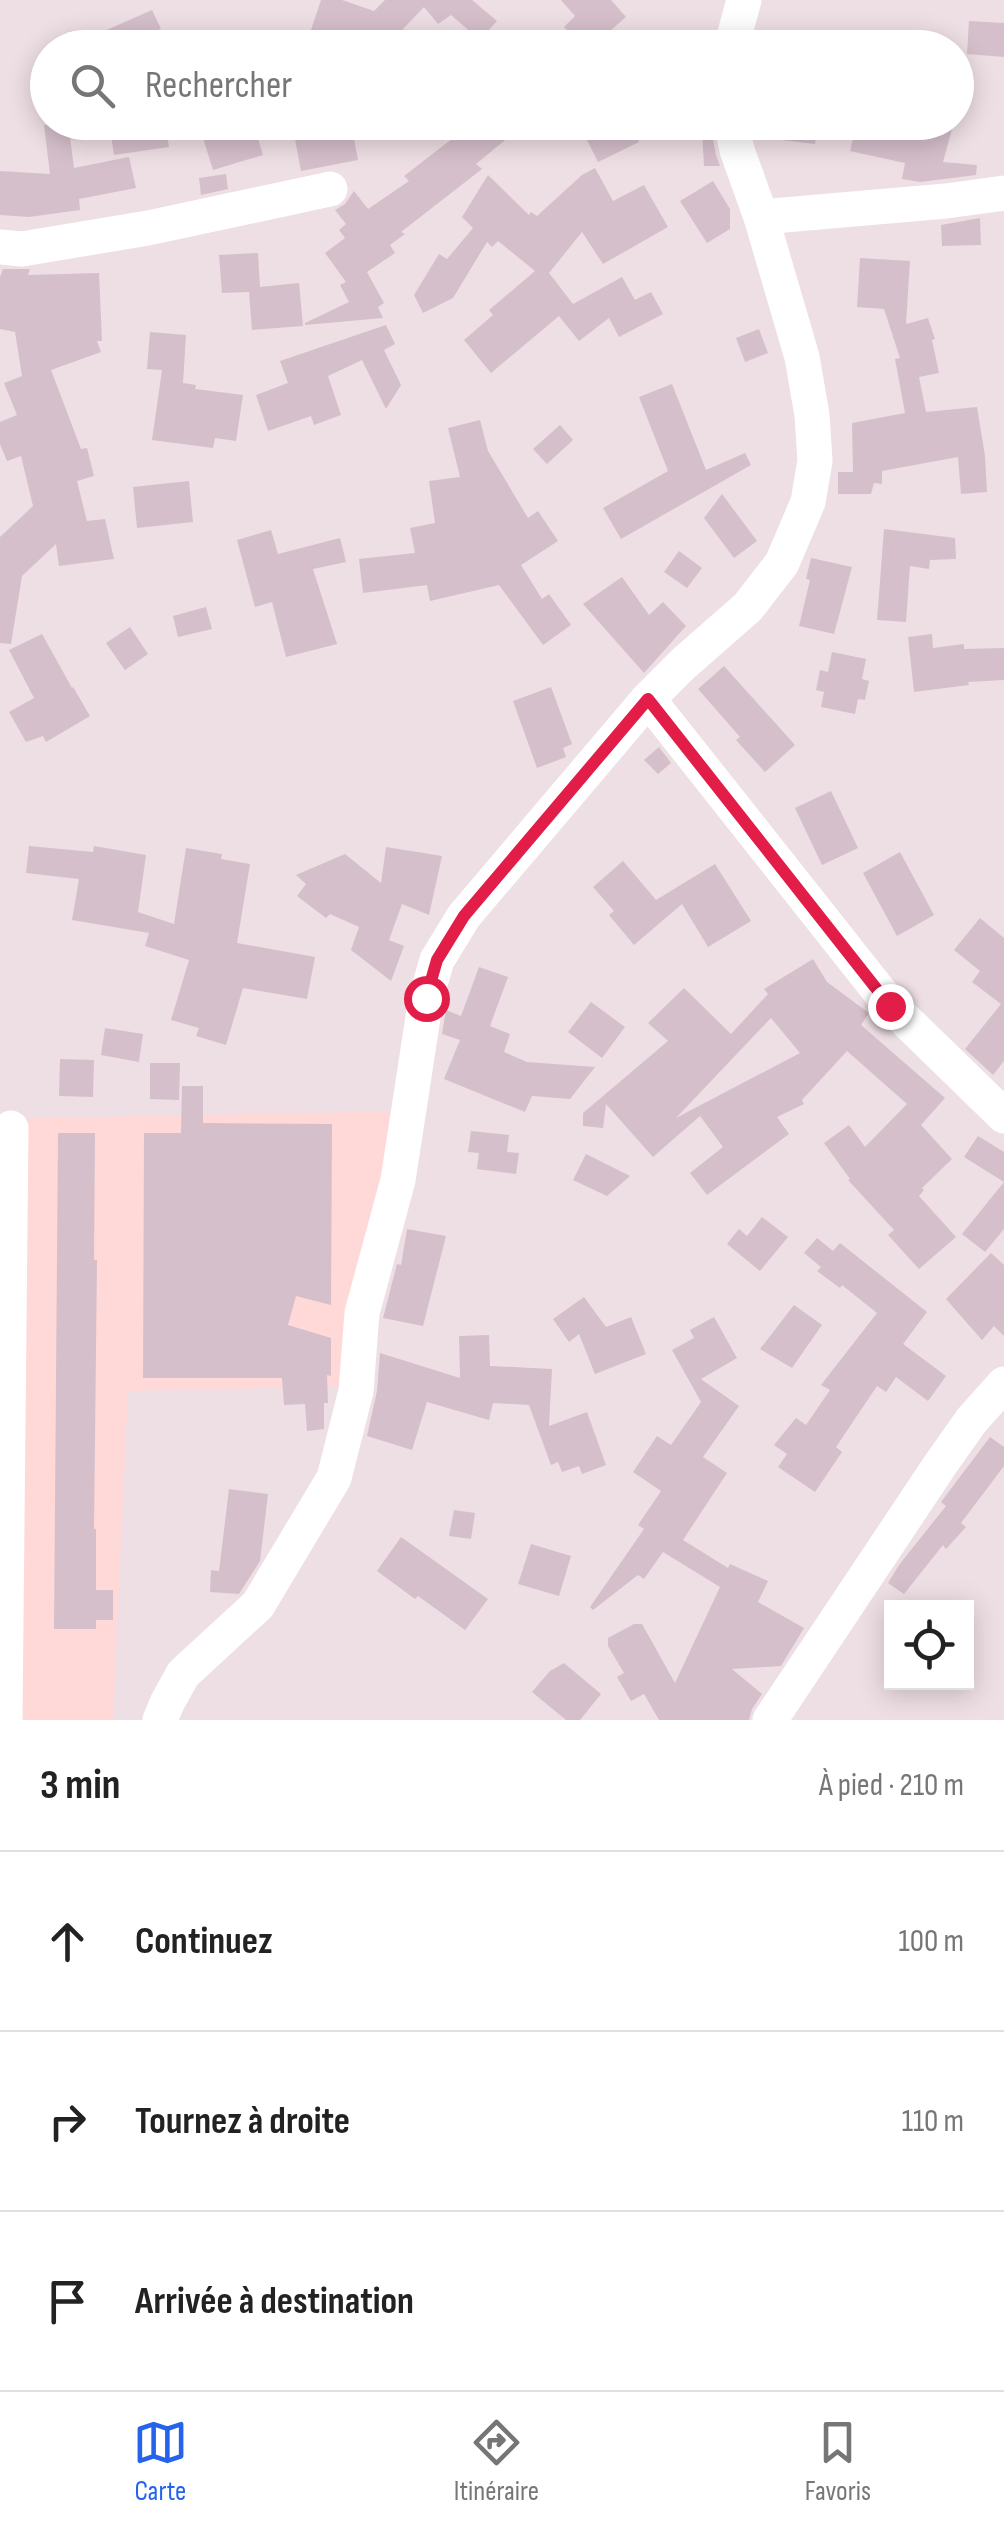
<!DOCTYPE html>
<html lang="fr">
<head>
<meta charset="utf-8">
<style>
  body { margin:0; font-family:"Sofia Sans Condensed",sans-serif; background:#f2f2f2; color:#222 }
  .controls { position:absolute; right:30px; bottom:30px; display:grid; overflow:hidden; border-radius:0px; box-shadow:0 5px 25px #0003 }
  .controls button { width:90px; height:90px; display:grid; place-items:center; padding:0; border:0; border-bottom:2px solid #e0e0e0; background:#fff; color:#222; font:50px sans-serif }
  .stop { position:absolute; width:30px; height:30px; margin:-22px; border:8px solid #e11d48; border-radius:50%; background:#fff }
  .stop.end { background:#e11d48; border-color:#fff; box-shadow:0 2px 10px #0008 }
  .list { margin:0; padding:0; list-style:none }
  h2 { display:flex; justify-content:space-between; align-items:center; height:130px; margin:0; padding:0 40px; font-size:42px }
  h2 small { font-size:32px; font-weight:400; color:#767676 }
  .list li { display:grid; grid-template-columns:65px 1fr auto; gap:30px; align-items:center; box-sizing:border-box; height:180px; padding:0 40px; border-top:2px solid #e0e0e0 }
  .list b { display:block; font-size:38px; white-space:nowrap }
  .list em { font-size:32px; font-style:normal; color:#767676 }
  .icon { flex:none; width:55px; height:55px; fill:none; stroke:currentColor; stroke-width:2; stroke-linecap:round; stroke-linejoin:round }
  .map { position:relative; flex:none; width:1004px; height:1720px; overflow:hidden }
  .search { position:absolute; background:#fff; box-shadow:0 5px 25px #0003; left:30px; right:30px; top:30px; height:110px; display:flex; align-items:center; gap:25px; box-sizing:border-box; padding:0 35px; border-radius:55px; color:#767676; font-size:38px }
  .sheet { height:670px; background:#fff }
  nav { display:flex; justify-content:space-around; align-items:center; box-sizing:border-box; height:140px; border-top:2px solid #e0e0e0; background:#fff; font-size:28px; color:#767676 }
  nav a { display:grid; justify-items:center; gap:5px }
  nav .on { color:#2563eb }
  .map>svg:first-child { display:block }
  .education { fill:#ffd9d7 }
  .building { fill:#d5bfcb; fill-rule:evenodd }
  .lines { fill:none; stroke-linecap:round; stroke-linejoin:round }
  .minor { stroke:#fff; stroke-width:35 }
  .route { stroke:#e11d48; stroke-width:12 }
</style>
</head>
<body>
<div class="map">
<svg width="1004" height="1720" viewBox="0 0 1004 1720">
  <rect width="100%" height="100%" fill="#eedfe4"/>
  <path class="education" d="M398,1111L351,1386L128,1391L113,1720H0V1119Z"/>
  <g class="building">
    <path d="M321,0H342L374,11L385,0H472L497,21L480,40L451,15L438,24L424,7L385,48H268V36L311,30Z"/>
    <path d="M561,0H611L626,17L590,48H583L564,27L575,16Z"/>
    <path d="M152,10L161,29L151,32L154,48H66Z"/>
    <path d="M969,21L1004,23V57L967,54Z"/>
    <path d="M68,122L74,168L129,157L136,188L79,199L80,210L29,217L0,215V171L50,174L44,125Z"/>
    <path d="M148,122H165L169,147L114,155L110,128Z"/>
    <path d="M198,122H253L263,155L213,170Z"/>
    <path d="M468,122H527L476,164L482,169L401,232L405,234L390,245L395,253L367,272L384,303L378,307L383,318L305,325V323L349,302L340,285L346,282L325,253L345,238L339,230L346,224L335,210L345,204L354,191L368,209L409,181L404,176L457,135L455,133Z"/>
    <path d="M578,122H629L639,142L598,162Z"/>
    <path d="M753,122H818L815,144L756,137Z"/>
    <path d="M857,122H876L910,130L912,122H954L943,162L977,165L976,175L920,182L902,179L905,163L850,151Z"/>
    <path d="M352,128L358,160L301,171L295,139Z"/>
    <path d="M711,129L716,155L720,166H704L702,130Z"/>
    <path d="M595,168L613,201L644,185L668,227L603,264L582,232L549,273L573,304L622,277L635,300L651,292L663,314L619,337L609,318L579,341L559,316L491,373L464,340L493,315L489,310L535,271L498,241L492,247L487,242L453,298L423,313L414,295L439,254L447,259L473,228L462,217L488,175L529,215L531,212L537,216L582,175Z"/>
    <path d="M226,174L228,189L201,195L199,178Z"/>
    <path d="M713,181L730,209V229L707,243L680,201Z"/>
    <path d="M980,218L981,245L942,246L941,225Z"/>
    <path d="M258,253L260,287L299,283L303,326L252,330L249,292L222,293L219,255Z"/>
    <path d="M860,258L910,261L906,324L928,318L935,339L932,340L939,373L919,377L926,412L977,407L985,456L987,492L961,494L958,457L882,471V484L874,483L871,494H838V472H853L852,423L905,413L895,359L900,358L884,309L857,307Z"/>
    <path d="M3,269H30L28,275L99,273L102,341H97L101,352L51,370L81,449L87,448L94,476L77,481L87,521L105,519L114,559L59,566L56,544L22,576L11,644L0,643V537L33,506L21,456L7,461L0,444V422L17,415L4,383L22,376L15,332L0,329V277Z"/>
    <path d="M386,325L395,344L384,350L401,385L386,409L362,360L328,376L341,415L314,425L311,416L268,431L256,395L288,383L280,361Z"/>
    <path d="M759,329L768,353L745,362L736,338Z"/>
    <path d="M150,332L186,335L183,383L196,385L195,389L243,395L236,441L215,438L213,448L152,440L162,370L147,369Z"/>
    <path d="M672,384L706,470L745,453L751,465L621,539L603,508L668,471L639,397Z"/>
    <path d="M480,420L488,451L528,518L538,511L558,541L521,565L542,599L549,594L571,625L543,645L499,585L430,601L427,585L363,593L359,559L415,553L410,528L435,523L429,481L460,477L448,428Z"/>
    <path d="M560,425L573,440L547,464L533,449Z"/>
    <path d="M189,481L193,522L137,528L133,487Z"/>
    <path d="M722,494L757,541L734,558L704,518Z"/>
    <path d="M884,529L955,538L956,559L930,560L929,569L910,566L906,622L877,620Z"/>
    <path d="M271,530L278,554L340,538L346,562L313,569L337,644L286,657L272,602L255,607L237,540Z"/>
    <path d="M679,551L702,568L687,588L664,572Z"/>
    <path d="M811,558L852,567L834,634L799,626L810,580L806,579Z"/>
    <path d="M622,577L649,615L663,602L686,626L644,673L583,604Z"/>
    <path d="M206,607L212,629L178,637L173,616Z"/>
    <path d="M130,627L148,654L125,670L106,643Z"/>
    <path d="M42,634L72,688L73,687L90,716L46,742L43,736L26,742L9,712L34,698L9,650Z"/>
    <path d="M932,634L933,648L964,644V649L1004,648V680L968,682L969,685L914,692L908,637Z"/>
    <path d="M832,652L866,659L862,679L869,681L865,700L858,699L855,714L821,707L824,692L816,690L820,670L828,672Z"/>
    <path d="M724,666L795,745L765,772L736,740L740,737L698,689Z"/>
    <path d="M551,687L572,744L563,748L566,757L537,768L513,701Z"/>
    <path d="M659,747L671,763L658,774L644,760Z"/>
    <path d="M831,791L858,848L822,865L795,808Z"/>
    <path d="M29,846L93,852L94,846L146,855L138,912L174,924L186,848L222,854L221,859L250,864L237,943L315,957L307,999L243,988L226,1045L196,1036L199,1028L171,1020L189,960L145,946L149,933L72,920L79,879L26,873Z"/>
    <path d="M386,847L442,856L429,915L402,904L389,940L404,946L391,981L351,950L359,927L330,914L326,918L297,896L306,884L296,875L345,854L381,883Z"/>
    <path d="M900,852L934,915L897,936L863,873Z"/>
    <path d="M623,861L656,900L715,864L751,921L708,947L682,904L634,945L609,915L614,911L593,887Z"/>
    <path d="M980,918L1004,938V1061L993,1075L965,1049L1001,1004L972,982L980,971L954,950Z"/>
    <path d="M813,959L827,982L869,1013L861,1025L945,1098L921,1125L952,1159L922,1188L924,1190L919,1196L956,1237L919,1269L888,1235L894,1230L848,1180L850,1179L824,1143L849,1125L865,1147L907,1104L847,1051L802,1100L804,1104L777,1117L789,1134L707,1195L690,1173L723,1147L700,1116L653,1157L606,1104L603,1128L583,1126V1113L668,1041L648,1023L684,988L731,1034L768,994L764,989ZM771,1018L800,1053L676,1118Z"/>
    <path d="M479,967L508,977L490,1026L510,1034L504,1052L527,1062L595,1067L570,1099L532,1096L525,1112L444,1079L460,1040L442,1034L446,1010L461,1016Z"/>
    <path d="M591,1002L625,1027L602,1058L568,1032Z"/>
    <path d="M105,1028L143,1034L139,1062L101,1055Z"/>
    <path d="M60,1059L94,1060L93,1097L59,1096Z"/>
    <path d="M150,1063H180L179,1100L150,1099Z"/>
    <path d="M182,1086H203V1123L332,1124L331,1305L296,1296L288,1325L331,1338V1376L327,1375L328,1403H324V1429L307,1431L305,1404L284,1405L282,1378H143L144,1133H181Z"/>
    <path d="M471,1131L509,1135L507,1152L519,1153L516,1174L477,1169L479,1153L468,1152Z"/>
    <path d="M58,1133H95L94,1260H97L94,1529H96V1590H113V1620H96V1629H54Z"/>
    <path d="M978,1136L1004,1152V1182L964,1157Z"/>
    <path d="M586,1154L630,1176L607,1196L573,1180Z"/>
    <path d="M1004,1182V1229L985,1252L962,1234Z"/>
    <path d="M762,1217L788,1237L760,1271L727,1244L739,1229L747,1236Z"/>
    <path d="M407,1229L446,1236L423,1326L383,1318L397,1264L401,1265Z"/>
    <path d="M817,1238L833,1251L840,1243L927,1312L903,1344L946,1376L928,1401L896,1377L886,1392L877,1386L836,1447L842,1452L815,1492L778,1467L787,1454L774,1445L796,1418L806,1425L830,1390L821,1385L877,1313L842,1285L840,1288L817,1271L821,1267L804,1253Z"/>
    <path d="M991,1253L1004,1265V1336L994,1326L982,1340L946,1299Z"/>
    <path d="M584,1297L606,1327L631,1317L646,1354L595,1374L579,1334L569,1342L553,1319Z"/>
    <path d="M794,1305L822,1325L792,1368L760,1349Z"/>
    <path d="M714,1317L737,1358L701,1379L739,1406L703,1457L727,1473L683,1540L728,1568L730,1564L768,1581L758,1602L804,1628L781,1666L732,1669L762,1694L752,1709L749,1720H659L644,1694L631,1701L617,1677L624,1673L608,1646V1638L634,1624H642L675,1683L720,1587L663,1552L644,1579L638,1575L593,1610L590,1607L644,1529L638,1525L661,1491L633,1472L657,1436L671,1445L701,1402L672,1350L694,1338L690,1330Z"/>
    <path d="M489,1335L490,1366L552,1369L549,1426L587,1412L606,1465L582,1474L579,1466L562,1472L558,1462L551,1465L529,1405L493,1403L489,1420L427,1402L412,1450L367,1436L377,1391L380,1353L460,1378L459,1336Z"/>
    <path d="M990,1437L1004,1447V1466L961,1523L966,1527L946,1549L943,1545L904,1594L888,1583L899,1565L946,1506L941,1502Z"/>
    <path d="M229,1489L268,1494L260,1561L239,1594L210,1592L211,1570L219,1571Z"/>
    <path d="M454,1510L475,1513L471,1539L449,1536Z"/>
    <path d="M401,1537L488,1599L465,1630L418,1596L415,1599L377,1571Z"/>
    <path d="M531,1544L571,1556L559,1596L518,1584Z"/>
    <path d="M564,1663L601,1694L580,1720H566L532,1692L550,1671Z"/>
  </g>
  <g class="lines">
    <g class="minor">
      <path d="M731,48L744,0"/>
      <path d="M731,122L737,150L761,217L802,357L812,415L815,461L808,502L782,563L748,607L683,664L648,699L891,1006L1004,1116"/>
      <path d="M761,217L946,201L1004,193"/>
      <path d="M0,247L22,249L148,228L330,189"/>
      <path d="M5,1720L11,1128"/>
      <path d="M160,1720L167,1703L183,1674L258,1605L334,1478L356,1391L362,1313L398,1180L426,998L437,960L464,916L648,699"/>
      <path d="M770,1720L940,1465L971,1421L1004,1384"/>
    </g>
  </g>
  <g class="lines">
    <path class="route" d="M426,998L437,960L464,916L648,699L890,1006"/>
  </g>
</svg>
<div class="controls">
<button><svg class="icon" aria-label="locate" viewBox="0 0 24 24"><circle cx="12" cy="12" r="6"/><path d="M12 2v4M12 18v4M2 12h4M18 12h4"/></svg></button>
</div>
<div class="stop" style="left:426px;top:998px"></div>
<div class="stop end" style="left:890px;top:1006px"></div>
<div class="search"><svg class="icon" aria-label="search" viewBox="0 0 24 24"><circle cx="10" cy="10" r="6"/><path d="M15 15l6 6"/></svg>Rechercher</div>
</div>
<section class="sheet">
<h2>3 min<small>À pied · 210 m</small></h2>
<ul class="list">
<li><svg class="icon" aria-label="ahead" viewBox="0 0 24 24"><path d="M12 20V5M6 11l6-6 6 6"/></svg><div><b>Continuez</b></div><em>100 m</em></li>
<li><svg class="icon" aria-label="right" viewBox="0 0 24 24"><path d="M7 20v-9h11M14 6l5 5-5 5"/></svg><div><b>Tournez à droite</b></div><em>110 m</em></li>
<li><svg class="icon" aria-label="arrive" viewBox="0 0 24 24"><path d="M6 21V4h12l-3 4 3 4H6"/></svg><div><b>Arrivée à destination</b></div></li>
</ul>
</section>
<nav>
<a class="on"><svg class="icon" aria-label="map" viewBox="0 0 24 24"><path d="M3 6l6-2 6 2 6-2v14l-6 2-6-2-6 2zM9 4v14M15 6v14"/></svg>Carte</a>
<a><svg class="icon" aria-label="directions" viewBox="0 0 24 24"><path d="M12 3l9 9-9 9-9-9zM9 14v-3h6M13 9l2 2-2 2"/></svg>Itinéraire</a>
<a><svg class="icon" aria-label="saved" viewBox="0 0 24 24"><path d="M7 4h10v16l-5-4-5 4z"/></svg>Favoris</a>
</nav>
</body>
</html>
